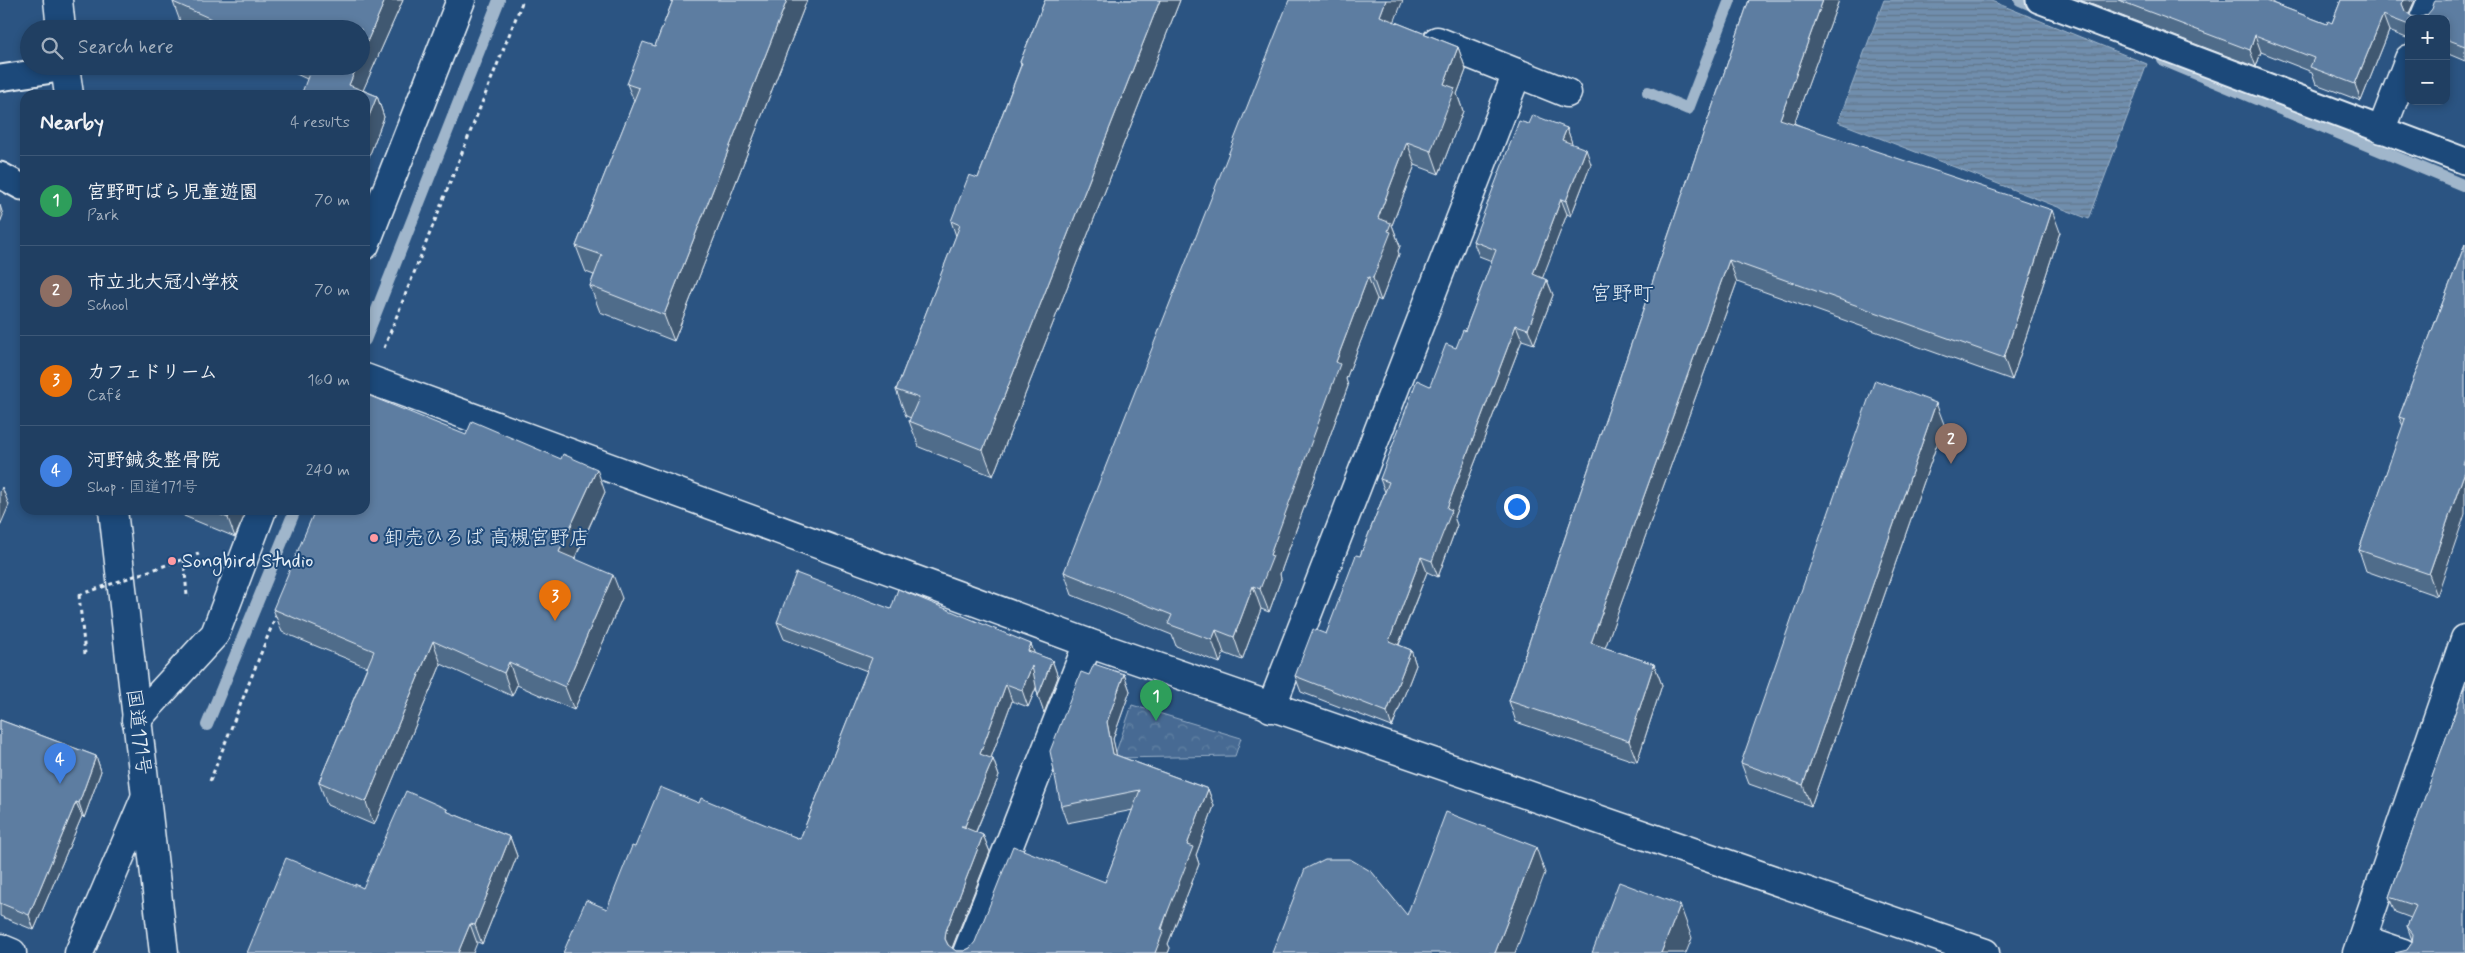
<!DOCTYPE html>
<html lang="en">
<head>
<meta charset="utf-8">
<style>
  body { margin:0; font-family:Mynerve,"Klee One",sans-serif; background:#284668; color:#f1f3f6 }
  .controls { position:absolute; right:15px; top:15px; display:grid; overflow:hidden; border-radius:10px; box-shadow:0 2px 8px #0003 }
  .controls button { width:45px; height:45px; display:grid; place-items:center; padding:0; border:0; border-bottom:1px solid #3d5877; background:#203f62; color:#f1f3f6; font:25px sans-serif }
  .you { position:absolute; left:1516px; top:506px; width:18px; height:18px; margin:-12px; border:4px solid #fff; border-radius:50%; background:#1a73e8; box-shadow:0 0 0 8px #1a73e833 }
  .badge { display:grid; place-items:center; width:32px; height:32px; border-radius:50%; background:#ff9aa2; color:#fff; font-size:16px; font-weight:700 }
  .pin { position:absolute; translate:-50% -41px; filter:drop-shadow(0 1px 2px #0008) }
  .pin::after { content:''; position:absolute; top:26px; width:18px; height:15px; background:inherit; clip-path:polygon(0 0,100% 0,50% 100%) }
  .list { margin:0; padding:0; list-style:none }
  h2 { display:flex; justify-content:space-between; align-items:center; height:65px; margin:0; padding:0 20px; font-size:21px }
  h2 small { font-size:16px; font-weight:400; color:#a2afbe }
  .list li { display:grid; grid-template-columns:32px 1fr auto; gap:15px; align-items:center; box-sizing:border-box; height:90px; padding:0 20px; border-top:1px solid #3d5877 }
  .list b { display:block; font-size:19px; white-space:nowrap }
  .list p { margin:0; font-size:16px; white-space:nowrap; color:#a2afbe }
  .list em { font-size:16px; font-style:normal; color:#a2afbe }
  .icon { flex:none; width:28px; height:28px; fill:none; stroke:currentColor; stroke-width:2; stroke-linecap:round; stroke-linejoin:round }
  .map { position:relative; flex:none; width:2465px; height:953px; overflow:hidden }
  .search { position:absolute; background:#203f62; box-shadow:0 2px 8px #0003; left:20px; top:20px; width:350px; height:55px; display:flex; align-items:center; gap:12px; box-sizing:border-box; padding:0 18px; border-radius:28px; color:#a2afbe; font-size:19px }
  .panel { position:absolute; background:#203f62; box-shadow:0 2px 8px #0003; left:20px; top:90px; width:350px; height:425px; border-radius:15px }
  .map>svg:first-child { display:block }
  .park { fill:url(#park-crowns); stroke:#98aec6 }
  .water { fill:url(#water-rules); stroke:#a0b6cb }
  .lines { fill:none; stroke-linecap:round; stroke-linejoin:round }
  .stream { stroke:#a0b6cb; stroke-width:12 }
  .service-casing { stroke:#e8f1f8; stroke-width:29 }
  .minor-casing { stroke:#e8f1f8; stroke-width:31 }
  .trunk-casing { stroke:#e8f1f8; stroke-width:31 }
  .path { stroke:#e8f1f8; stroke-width:3; stroke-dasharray:4 4; stroke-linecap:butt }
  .service { stroke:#1f4a7a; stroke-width:25 }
  .minor { stroke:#1f4a7a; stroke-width:28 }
  .trunk { stroke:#1f4a7a; stroke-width:28 }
  .path-bridge { stroke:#e8f1f8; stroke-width:3; stroke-dasharray:4 4; stroke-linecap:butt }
  .wall { fill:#506c8a; stroke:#e8f1f8 }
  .shaded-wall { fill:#415871; stroke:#e8f1f8 }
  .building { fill:#5d7da1; stroke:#e8f1f8 }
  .poi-dot { fill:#ff9aa2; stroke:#1f4a7a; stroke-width:2 }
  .labels { text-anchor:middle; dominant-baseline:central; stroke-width:4; stroke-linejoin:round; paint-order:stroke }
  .poi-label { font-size:20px; fill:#e8f1f8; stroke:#1f4a7a; text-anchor:start }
  .street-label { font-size:20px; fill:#e8f1f8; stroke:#1f4a7a }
  .neighbourhood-label { font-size:21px; fill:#e8f1f8; stroke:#1f4a7a }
</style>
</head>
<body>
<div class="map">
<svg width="2465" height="953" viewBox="0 0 2465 953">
  <defs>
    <pattern id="park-crowns" width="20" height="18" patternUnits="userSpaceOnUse" patternTransform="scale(1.25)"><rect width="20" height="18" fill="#476b93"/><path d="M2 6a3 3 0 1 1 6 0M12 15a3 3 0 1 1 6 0" fill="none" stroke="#6281a3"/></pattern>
    <pattern id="water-rules" width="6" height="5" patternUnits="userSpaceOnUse" patternTransform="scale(1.25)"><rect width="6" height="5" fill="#708ead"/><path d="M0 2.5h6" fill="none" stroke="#61768a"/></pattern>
  </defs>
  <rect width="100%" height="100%" fill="#2b5482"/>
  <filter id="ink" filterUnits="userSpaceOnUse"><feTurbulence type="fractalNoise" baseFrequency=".02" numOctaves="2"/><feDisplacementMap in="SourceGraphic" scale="10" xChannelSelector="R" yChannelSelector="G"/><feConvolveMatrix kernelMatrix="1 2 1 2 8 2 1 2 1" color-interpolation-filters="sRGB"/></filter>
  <g filter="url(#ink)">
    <path class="park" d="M1132,705L1241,738L1235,756L1114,758Z"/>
    <path class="water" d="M1884,0H1989L2147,64L2089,219L1838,122Z"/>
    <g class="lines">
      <g class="stream">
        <path d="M2020,0L2043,10"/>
        <path d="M2163,60L2465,186"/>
        <path d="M1648,92L1688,109L1730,0"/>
        <path d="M365,340L499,0"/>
        <path d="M207,725L295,510"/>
      </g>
      <g class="service-casing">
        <g id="service">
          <path d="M2039,0L2465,161"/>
          <path d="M0,78L66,68"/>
          <path d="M0,175L22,187"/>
        </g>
      </g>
      <g class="minor-casing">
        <g id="minor">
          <path d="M2424,19L2432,0"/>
          <path d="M1437,41L1567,93"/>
          <path d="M2382,129L2409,59"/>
          <path d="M365,245L461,0"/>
          <path d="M365,378L1088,643L1985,953"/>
          <path d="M1271,708L1517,73"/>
          <path d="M136,720L215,634L262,510"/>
          <path d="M2362,939L2403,953"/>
          <path d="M0,948L12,953"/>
          <path d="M79,953L146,796"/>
          <path d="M967,953L1088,643"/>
          <path d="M2357,953L2465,639"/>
        </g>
      </g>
      <g class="trunk-casing">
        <g id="trunk">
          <path d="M58,0L61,29"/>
          <path d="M65,66L69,95"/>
          <path d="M113,510L164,953"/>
        </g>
      </g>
      <g class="path">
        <path d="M384,348L523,0"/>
        <path d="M197,552L201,569"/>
        <path d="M184,559L187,596H190"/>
        <path d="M79,595L85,654"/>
        <path d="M210,781L277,613"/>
      </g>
      <use href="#service" class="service"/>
      <use href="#minor" class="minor"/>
      <use href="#trunk" class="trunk"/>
      <path class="path-bridge" d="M79,595L184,559"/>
    </g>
    <g class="wall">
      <path d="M403,0L363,90L377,96L384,117L365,167V95L307,79L279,66H361V29H192L181,24L173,2Z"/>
      <path d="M673,0H807L674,341L600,312L590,286L594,275L586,272L576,246L634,101L627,84L655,46Z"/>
      <path d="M1045,0H1180L993,476L919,447L909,421L911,418L906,416L896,390L956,236L951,221L978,178L1021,65L1020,62Z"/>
      <path d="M1749,0H1839L1794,123L2060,232L2012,380L1737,282L1605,648L1654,664L1662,685L1637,762L1516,722L1509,701Z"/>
      <path d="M2080,0H2274L2272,3L2327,24L2332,23L2341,0H2415L2409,15L2411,16L2419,18L2465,0V61L2446,53V19H2409V39L2389,31L2361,101L2316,84L2312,72L2261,52L2256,67Z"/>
      <path d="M1395,22L1458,47L1466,70L1457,94L1463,111L1439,174L1415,165L1392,225L1400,246L1398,251L1399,254L1381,301L1377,299L1346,379L1348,386L1280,574L1281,579L1269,612L1261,609L1242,660L1224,653L1220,663L1176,646L1172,635L1072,595L1064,572Z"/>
      <path d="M1529,124L1567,128L1572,144L1591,164L1571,216L1567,214L1542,278L1547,280L1553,295L1534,344L1522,340L1454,517L1457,525L1438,577L1427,572L1399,645L1411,650L1416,665L1392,727L1301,692L1295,676L1326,634L1360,556L1385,492L1380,479L1430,386L1456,348L1465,331L1492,261L1479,256L1473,241Z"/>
      <path d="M2465,244L2437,596L2366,571L2359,550L2403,426L2399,417Z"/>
      <path d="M1944,424L1811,806L1749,784L1741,763Z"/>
      <path d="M466,435L605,492L575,559L622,598L574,710L517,685L512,696L441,664L374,825L327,805L319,782L367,667L282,632L273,609Z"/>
      <path d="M182,510H247L235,537L184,516Z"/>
      <path d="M891,609L1031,644L1034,654L1052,660L1058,677L1044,713L1036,688L1028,707L1012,701L991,758L993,759L999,776L976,832L983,835L990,852L952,948L956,951H964L1105,882L1133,810L1067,823L1061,806L1089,675L1124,674L1130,691L1113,739L1116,755L1208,789L1214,806L1196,855L1199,864L1168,944L1170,948L1168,953H563L607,909L635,847L699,803L800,839L867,671L784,639L777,622Z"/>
      <path d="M2457,708L2465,953L2407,950L2412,943V940L2407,926L2411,918L2395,912L2389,897Z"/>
      <path d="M0,720L96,756L101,771L84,818L82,816L34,930L0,916Z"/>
      <path d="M447,809L448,812L510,837L517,856L482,944L355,886L363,888Z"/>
    </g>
    <g class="shaded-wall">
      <path d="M385,0H403L361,95L349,85L357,66H361V56Z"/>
      <path d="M787,0H807L674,341L664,315Z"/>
      <path d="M1160,0H1180L993,476L983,450Z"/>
      <path d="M1386,0H1403L1388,38L1380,16Z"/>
      <path d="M1823,0H1839L1788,140L1780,119Z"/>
      <path d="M2262,0H2274L2267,16Z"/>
      <path d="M2403,0H2415L2409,13L2408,20L2402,4Z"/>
      <path d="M2383,15L2389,31L2361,101L2355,84Z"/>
      <path d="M2255,35L2261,52L2256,67L2250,50Z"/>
      <path d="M1458,47L1466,70L1457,94L1463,111L1439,174L1431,151L1444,84Z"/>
      <path d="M377,96L384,117L365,167V126Z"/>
      <path d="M1567,128L1572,143L1568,155L1562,140Z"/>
      <path d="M1407,142L1415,165L1392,225L1400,246L1398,251L1399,254L1381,301L1373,278L1378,218Z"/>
      <path d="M1586,149L1591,164L1571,216L1566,201Z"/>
      <path d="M1561,199L1567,214L1538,290L1533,274Z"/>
      <path d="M0,205L3,215L0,223Z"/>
      <path d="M2052,210L2060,232L2012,380L2004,358Z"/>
      <path d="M1729,260L1737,282L1599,665L1591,643Z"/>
      <path d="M1368,277L1377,299L1346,379L1348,386L1280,574L1281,579L1269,612L1260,589L1270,555L1336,362Z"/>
      <path d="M1547,280L1553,295L1534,344L1528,329Z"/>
      <path d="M1516,325L1522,340L1454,517L1457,525L1438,577L1432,561L1447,508Z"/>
      <path d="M1936,403L1944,424L1811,806L1803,785Z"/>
      <path d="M597,469L605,492L567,575L559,552Z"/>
      <path d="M2465,471V514L2437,596L2429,574Z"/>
      <path d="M2,487L9,505L0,526V492Z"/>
      <path d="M231,510H247L235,537L228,518Z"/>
      <path d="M1421,557L1427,572L1394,656L1389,641Z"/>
      <path d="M613,575L622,598L574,710L565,687Z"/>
      <path d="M1253,586L1261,609L1242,660L1234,637Z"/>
      <path d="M1216,630L1224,653L1220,663L1212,640Z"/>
      <path d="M433,641L441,664L374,825L366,802Z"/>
      <path d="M1031,644L1037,661L1028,651Z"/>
      <path d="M1411,650L1416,665L1392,727L1387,712Z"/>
      <path d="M1052,660L1058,677L1044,713L1038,696Z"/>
      <path d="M509,662L517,685L512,696L504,673Z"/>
      <path d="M1654,664L1662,685L1637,762L1629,741Z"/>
      <path d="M1032,666L1038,683L1028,707L1022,690Z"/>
      <path d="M1124,674L1130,691L1113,739L1120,771L1113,754L1107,722Z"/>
      <path d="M1006,684L1012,701L986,771L980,754Z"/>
      <path d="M96,756L101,771L84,818L79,803Z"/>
      <path d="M993,759L999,776L971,843L965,826Z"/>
      <path d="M1208,789L1214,806L1196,855L1199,864L1168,944L1170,948L1168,953H1155L1187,845Z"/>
      <path d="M76,802L82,816L34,930L29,915Z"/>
      <path d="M983,835L990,852L952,948V953L945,939L946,931Z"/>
      <path d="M510,837L517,856L482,944L475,925Z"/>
      <path d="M1536,847L1545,873L1515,953H1495Z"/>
      <path d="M1680,905L1692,938L1686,953H1661Z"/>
      <path d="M470,924L477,943L473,953H458Z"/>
    </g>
    <g class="building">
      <path d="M174,0H385L361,56V29H234L173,2Z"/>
      <path d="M673,0H787L664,315L590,286L602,255L576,246L639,88L627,84L643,42L655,46Z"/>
      <path d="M1045,0H1160L983,450L909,421L919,398L896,390L960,225L951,221L969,175L978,178L1022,63L1020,62Z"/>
      <path d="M1289,0H1386L1380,16L1458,47L1444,84L1455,88L1431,151L1407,142L1378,218L1391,223L1388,231L1391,232L1373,278L1368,277L1336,362L1340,364L1270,555L1273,556L1260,589L1253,586L1234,637L1216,630L1212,640L1168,624L1172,615L1064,572Z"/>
      <path d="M1749,0H1823L1780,119L2052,210L2004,358L1729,260L1591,643L1654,664L1629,741L1509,701Z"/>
      <path d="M2118,0H2264L2327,24L2328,21L2332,23L2341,0H2403L2402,4L2405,11L2411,16L2419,18L2427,15L2432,9L2435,0H2465V46L2446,39V19H2409V25L2383,15L2355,84L2310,67L2314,58L2255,35L2250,50Z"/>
      <path d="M312,66H357L349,85L377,96L365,126V95H301Z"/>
      <path d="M1533,115L1567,128L1562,140L1586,149L1566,201L1561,199L1533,274L1547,280L1528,329L1516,325L1447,508L1452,510L1432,561L1421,557L1389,641L1411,650L1387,712L1295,676L1313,629L1326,634L1356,555L1360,556L1389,482L1380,479L1417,380L1430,386L1446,344L1456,348L1463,330L1465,331L1496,250L1473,241L1519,121L1529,124Z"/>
      <path d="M2465,244V459L2463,464H2465V471L2429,574L2359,550L2405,419L2399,417Z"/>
      <path d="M1875,380L1936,403L1803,785L1741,763Z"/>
      <path d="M365,394L466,435L472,421L561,459L563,454L597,469L559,552L613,575L565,687L509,662L504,673L433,641L366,802L319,782L374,651L273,609L315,510H365Z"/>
      <path d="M209,510H231L228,518Z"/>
      <path d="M796,573L891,609L898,589L1031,644L1028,651L1052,660L1038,696L1032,666L1022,690L1006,684L980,754L993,759L965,826H961L983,835L946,931L945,939L948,945L956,951H964L970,948L975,942L1013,846L1105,882L1140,790L1061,806L1050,751L1081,672L1089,675L1094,664L1124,674L1107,722L1113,754L1208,789L1187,845L1193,847L1161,929L1164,930L1155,953H563L586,900L607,909L632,846L635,847L660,787L699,803L701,798L800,839L872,658L777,622Z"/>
      <path d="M2465,685V953H2395L2407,950L2412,943L2413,934L2407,926L2416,906L2389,897Z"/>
      <path d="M0,720L96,756L79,803L76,802L29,915L0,903Z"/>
      <path d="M406,791L447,809L446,811L510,837L475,925L470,924L458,953H247L286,858L355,886V884L363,888Z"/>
      <path d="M1446,812L1536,847L1495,953H1272L1305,869L1325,859H1350L1372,872L1407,915Z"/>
      <path d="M1619,882L1680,905L1661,953H1592Z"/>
    </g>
  </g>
  <g class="poi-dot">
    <circle cx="374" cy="538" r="5"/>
    <circle cx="172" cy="561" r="5"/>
  </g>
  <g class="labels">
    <g class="poi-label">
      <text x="384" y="538">卸売ひろば 高槻宮野店</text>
      <text x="182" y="561">Songbird Studio</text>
    </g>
    <g class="street-label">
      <text transform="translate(138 732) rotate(83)">国道171号</text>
    </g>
    <g class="neighbourhood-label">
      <text x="1622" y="294">宮野町</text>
    </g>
  </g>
</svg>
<div class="controls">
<button>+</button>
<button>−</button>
</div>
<div class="you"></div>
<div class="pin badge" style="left:1156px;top:721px;background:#2e9e5b">1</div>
<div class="pin badge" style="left:1951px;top:464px;background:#8d6e63">2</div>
<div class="pin badge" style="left:555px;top:621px;background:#e8710a">3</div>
<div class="pin badge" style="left:60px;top:784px;background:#3f7fe0">4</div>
<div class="search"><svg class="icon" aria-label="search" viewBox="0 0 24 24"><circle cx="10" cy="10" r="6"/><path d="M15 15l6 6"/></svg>Search here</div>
<section class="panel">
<h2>Nearby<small>4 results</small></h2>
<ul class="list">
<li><span class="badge" style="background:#2e9e5b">1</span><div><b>宮野町ばら児童遊園</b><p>Park</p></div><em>70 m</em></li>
<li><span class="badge" style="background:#8d6e63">2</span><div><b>市立北大冠小学校</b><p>School</p></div><em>70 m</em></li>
<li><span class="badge" style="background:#e8710a">3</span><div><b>カフェドリーム</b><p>Café</p></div><em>160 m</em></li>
<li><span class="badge" style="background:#3f7fe0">4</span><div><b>河野鍼灸整骨院</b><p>Shop · 国道171号</p></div><em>240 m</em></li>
</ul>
</section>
</div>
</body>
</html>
